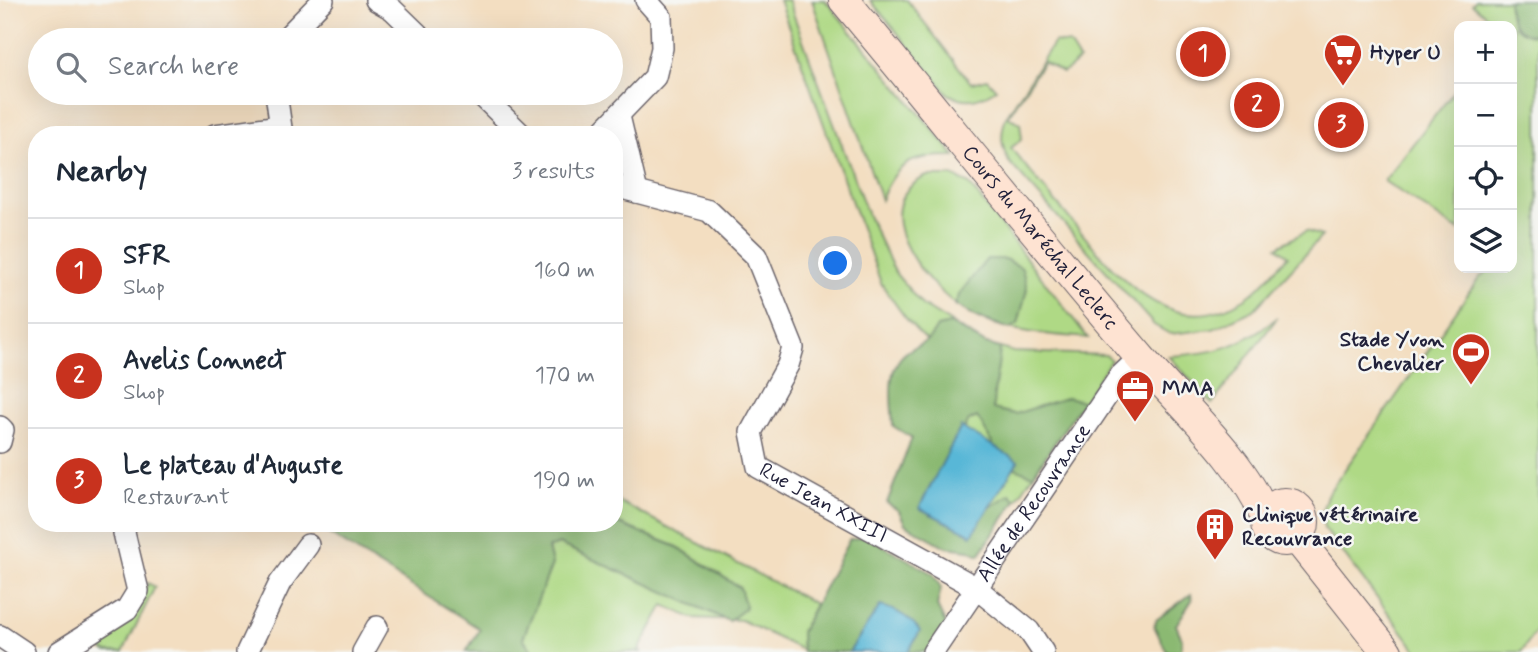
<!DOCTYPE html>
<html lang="en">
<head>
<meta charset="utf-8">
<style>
  body { margin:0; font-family:Mynerve,sans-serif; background:#f6f6f7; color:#1f2937 }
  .controls { position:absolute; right:21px; top:21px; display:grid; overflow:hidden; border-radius:14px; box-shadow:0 7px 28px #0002 }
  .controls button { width:63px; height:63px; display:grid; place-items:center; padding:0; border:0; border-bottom:2px solid #e0e1e3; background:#fff; color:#1f2937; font:35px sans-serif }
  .you { position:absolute; left:836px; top:264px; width:24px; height:24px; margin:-18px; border:5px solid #fff; border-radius:50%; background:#1a73e8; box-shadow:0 0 0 10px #1a73e833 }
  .badge { display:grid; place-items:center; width:46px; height:46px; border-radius:50%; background:#c8321e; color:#fff; font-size:23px; font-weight:700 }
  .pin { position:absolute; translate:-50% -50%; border:4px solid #fff; box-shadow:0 2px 7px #0006 }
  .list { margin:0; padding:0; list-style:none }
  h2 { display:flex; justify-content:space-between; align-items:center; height:91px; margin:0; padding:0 28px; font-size:30px }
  h2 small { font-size:23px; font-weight:400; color:#747a83 }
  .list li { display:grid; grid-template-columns:46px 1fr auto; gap:21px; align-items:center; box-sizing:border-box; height:105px; padding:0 28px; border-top:2px solid #e0e1e3 }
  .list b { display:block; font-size:26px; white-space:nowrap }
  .list p { margin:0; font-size:23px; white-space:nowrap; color:#747a83 }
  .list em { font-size:23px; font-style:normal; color:#747a83 }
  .icon { flex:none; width:38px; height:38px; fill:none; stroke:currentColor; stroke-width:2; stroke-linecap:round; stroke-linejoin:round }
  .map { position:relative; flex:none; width:1538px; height:652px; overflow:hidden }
  .search { position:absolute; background:#fff; box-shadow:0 7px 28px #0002; left:28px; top:28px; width:595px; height:77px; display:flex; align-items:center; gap:18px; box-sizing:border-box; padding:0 24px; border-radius:38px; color:#747a83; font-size:26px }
  .panel { position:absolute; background:#fff; box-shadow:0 7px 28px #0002; left:28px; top:126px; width:595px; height:406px; border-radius:28px }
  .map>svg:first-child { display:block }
  .green { fill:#afd985; stroke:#687e60; stroke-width:2 }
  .forest { fill:#8bb972; stroke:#566e56; stroke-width:2 }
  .water { fill:#58b7d7; stroke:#3d6c89; stroke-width:2 }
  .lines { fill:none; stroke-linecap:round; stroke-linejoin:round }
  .street-casing { stroke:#6b646a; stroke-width:24 }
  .secondary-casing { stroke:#6b646a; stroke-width:32 }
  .street { stroke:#fff; stroke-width:21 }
  .secondary { stroke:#fee3d2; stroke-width:30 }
  .labels { text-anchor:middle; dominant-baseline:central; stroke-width:5; stroke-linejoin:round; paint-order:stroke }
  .poi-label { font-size:21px; font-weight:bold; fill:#22223b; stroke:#f6f6f2; text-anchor:start }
  .street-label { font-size:21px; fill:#22223b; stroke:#f6f6f2 }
</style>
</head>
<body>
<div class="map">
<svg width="1538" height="652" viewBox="0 0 1538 652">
  <rect width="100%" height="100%" fill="#f6f6f2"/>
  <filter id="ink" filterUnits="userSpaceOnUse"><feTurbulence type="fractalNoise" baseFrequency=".0143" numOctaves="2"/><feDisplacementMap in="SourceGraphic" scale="14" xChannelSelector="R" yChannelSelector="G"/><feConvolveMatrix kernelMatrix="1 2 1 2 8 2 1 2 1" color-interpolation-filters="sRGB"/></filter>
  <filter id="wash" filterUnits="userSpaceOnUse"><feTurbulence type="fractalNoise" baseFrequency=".00686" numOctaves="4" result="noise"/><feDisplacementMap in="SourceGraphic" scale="28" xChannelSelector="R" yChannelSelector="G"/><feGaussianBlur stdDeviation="1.57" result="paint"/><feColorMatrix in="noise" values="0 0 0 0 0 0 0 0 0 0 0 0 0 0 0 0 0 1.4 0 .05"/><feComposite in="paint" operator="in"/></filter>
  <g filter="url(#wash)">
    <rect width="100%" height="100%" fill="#f3dec1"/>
    <g class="green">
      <path d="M779,0H788L869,218L896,274L922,305L986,344L1014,352L1106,355L1111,360L979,555L887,503L944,353C916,336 899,310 881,283Z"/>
      <path d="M812,0H825L955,156C913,156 897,160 881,200Z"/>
      <path d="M870,0H907L971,83L987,79L996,89C979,100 966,103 948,94Z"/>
      <path d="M1476,0H1538V628L1521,652H1418L1324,528L1322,511L1327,495L1480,277L1492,268H1512V26H1499L1472,4Z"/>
      <path d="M1054,42L1069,44L1079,60L1063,73L1043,62L1008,117L1020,123L1022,139L1011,148C1033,176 1057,203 1080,231C1123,281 1172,344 1246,298C1261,288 1275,269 1288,256L1277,247L1306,231L1322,236L1254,310L1213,329L1170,334L1154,325L1009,162C1001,145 1000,135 1006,117Z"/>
      <path d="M1459,85V231L1384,181Z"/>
      <path d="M927,176H952L968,183L1088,338C1051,335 1012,333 978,318C933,298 856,208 927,176Z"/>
      <path d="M1277,318L1212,404L1169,356C1218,353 1237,348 1277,318Z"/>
      <path d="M614,499L815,604L801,632L802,650L741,620L692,618L664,605L639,650L641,652H533L523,638L552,564L548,548L559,544L729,620L740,588L678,547L614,522Z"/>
      <path d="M148,583L155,587L123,652H107L88,643L134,615Z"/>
    </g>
    <g class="forest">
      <path d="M1508,0H1538V30L1531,35C1512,30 1509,18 1508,0Z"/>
      <path d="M987,259H1005L1022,268L1027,289L1018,324L1010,329L977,317L955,305L960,293Z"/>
      <path d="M950,324L986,344L1000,348C999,369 993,387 993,409L1015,414L1068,397L1083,401L1033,475C991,462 999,449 977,417L969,421L928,490L930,514L971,526L989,508L1010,494L1016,500L979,555L969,550L946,547L905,524L899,511L887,503L912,438L893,426C892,402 884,367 908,351C924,341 926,346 937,327Z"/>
      <path d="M614,522L677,547L740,588L746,608L729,621L559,544L548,548L552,564L523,638L533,652H466L480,629L312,523Z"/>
      <path d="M866,536L933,574L941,588L937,606L946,625L927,652H802L801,632L849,540Z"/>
      <path d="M1191,594L1192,600L1176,625L1182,639L1181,652H1167L1154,626L1156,620Z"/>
    </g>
    <g class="water">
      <path d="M961,427L1018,461L972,535L919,508Z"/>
      <path d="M880,606C895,609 911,618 920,631L908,652H849Z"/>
    </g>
  </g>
  <g filter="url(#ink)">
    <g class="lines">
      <g class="street-casing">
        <g id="street">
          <path d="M376,0L392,9L424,40"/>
          <path d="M284,40L323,0"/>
          <path d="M276,93L282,135"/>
          <path d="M479,93L522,135"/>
          <path d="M619,116L637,192"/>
          <path d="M215,135L280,126"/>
          <path d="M599,135L655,77L662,48L661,17L646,0"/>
          <path id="s1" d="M614,186L709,211L756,256L793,348L788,365L751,432L758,467L975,587L1029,631L1043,652"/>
          <path d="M0,427L3,430L0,442"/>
          <path d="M0,636L24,652"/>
          <path d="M59,652L127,609L138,591L124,533L126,523"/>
          <path d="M247,652L280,583L308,545"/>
          <path d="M363,652L377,627"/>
          <path id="s2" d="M933,652L1121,375L1140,357"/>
        </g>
      </g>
      <g class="secondary-casing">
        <g id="secondary">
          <path id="s3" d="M844,0C943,119 1039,239 1139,356C1181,406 1242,458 1266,518"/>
          <circle cx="1285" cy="522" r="19"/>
          <path d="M1296,537L1387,652"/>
        </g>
      </g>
      <use href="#street" class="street"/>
      <use href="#secondary" class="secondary"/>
    </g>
  </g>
  <defs>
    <g id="supermarket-pin" transform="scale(2.0125)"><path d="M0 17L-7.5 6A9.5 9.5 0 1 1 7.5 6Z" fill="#c8321e" stroke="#f6f6f2"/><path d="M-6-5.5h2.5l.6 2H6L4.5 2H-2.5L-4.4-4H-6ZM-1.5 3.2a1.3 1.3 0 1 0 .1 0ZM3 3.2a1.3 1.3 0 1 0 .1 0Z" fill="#fff"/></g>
    <g id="stadium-pin" transform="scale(2.0125)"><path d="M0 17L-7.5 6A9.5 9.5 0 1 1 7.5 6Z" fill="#c8321e" stroke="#f6f6f2"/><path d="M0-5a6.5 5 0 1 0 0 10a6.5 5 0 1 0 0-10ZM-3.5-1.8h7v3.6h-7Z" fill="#fff"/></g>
    <g id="office-pin" transform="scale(2.0125)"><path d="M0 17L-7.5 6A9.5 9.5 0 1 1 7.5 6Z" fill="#c8321e" stroke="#f6f6f2"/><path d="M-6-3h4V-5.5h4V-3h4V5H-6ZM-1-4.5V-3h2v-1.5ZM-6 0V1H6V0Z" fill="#fff"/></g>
    <g id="building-pin" transform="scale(2.0125)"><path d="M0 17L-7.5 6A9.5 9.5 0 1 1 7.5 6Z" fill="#c8321e" stroke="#f6f6f2"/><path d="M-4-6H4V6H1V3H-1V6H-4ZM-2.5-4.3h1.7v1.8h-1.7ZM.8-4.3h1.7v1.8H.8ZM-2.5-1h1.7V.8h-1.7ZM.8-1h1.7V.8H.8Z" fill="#fff"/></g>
  </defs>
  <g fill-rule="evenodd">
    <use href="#supermarket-pin" x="1343" y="53"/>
    <use href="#stadium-pin" x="1471" y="352"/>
    <use href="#office-pin" x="1135" y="389"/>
    <use href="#building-pin" x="1215" y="527"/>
  </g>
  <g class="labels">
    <g class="poi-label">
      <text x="1370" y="53">Hyper U</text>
      <text x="1444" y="340" text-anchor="end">Stade Yvon<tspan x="1444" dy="24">Chevalier</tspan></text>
      <text x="1162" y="389">MMA</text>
      <text x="1242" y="515">Clinique vétérinaire<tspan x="1242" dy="24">Recouvrance</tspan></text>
    </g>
    <g class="street-label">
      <text stroke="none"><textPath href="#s3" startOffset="308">Cours du Maréchal Leclerc</textPath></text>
      <text stroke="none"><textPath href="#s1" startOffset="467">Rue Jean XXIII</textPath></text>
      <text stroke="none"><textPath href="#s2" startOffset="180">Allée de Recouvrance</textPath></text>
    </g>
  </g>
</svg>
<div class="controls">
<button>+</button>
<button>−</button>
<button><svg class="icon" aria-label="locate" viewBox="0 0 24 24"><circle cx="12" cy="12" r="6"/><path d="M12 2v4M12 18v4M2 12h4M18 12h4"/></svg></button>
<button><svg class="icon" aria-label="layers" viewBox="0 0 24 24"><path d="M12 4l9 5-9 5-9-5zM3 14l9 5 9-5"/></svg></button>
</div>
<div class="you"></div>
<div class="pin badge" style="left:1203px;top:54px">1</div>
<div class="pin badge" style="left:1257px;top:105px">2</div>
<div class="pin badge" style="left:1341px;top:125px">3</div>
<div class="search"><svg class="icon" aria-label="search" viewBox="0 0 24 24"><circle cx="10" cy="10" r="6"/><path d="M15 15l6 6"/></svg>Search here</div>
<section class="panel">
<h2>Nearby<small>3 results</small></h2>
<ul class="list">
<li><span class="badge">1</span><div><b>SFR</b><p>Shop</p></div><em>160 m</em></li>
<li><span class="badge">2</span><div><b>Avelis Connect</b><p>Shop</p></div><em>170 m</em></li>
<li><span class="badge">3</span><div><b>Le plateau d'Auguste</b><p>Restaurant</p></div><em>190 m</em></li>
</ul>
</section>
</div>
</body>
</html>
